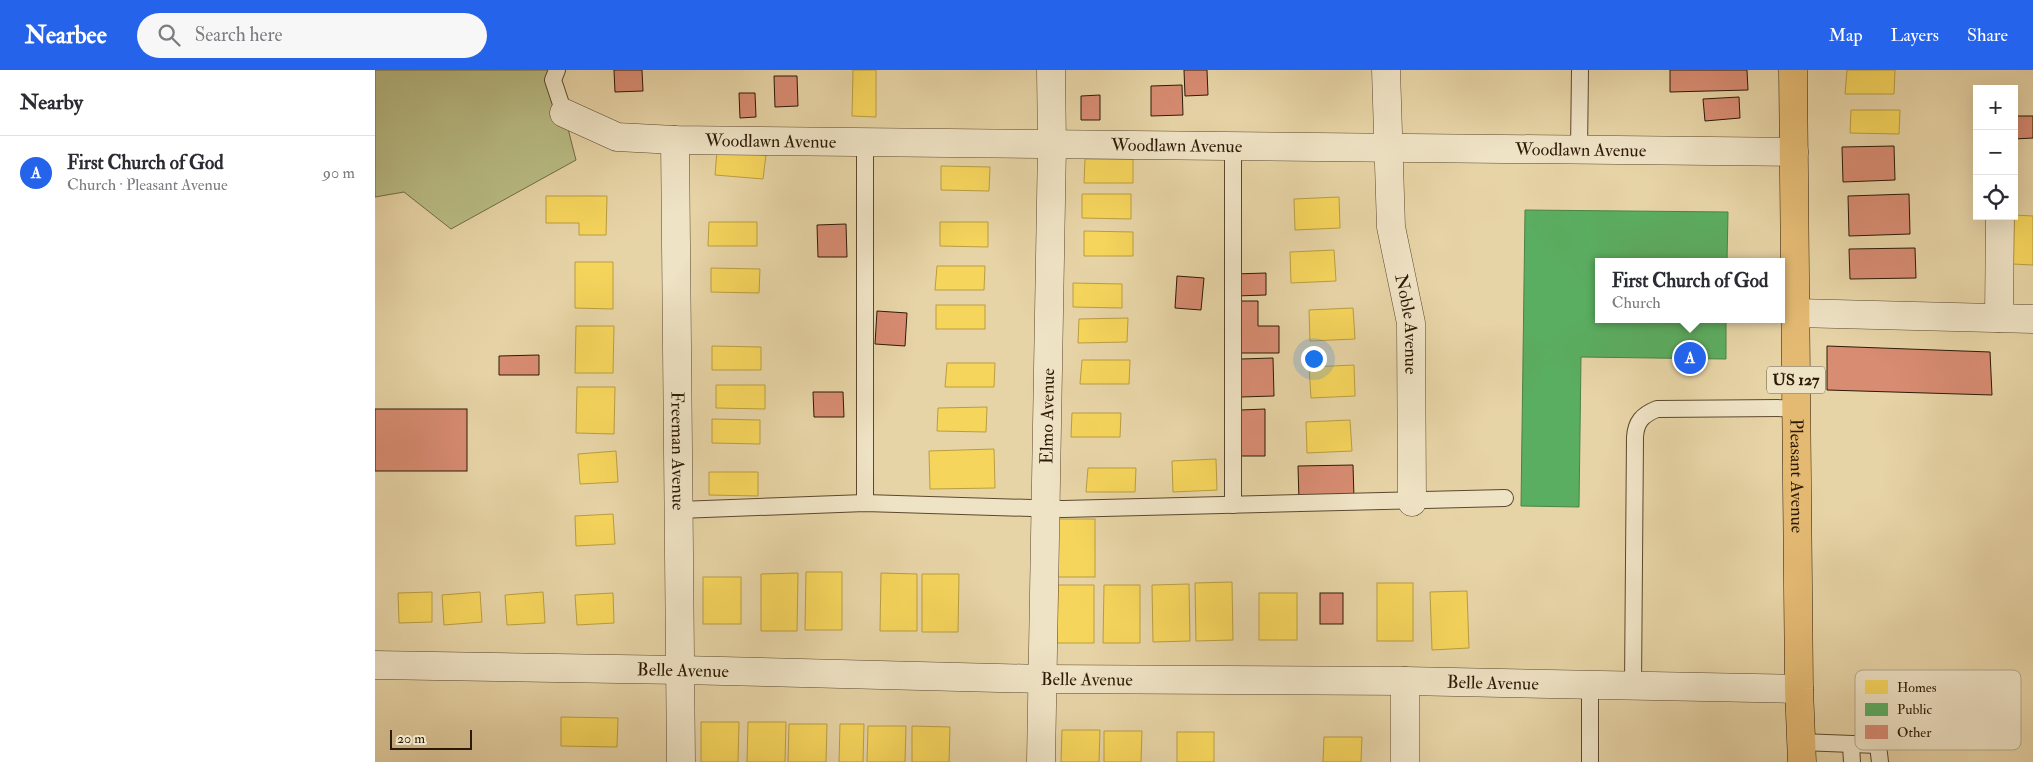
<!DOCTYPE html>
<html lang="en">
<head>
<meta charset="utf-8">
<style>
  body { margin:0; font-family:"IM FELL Double Pica",serif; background:#f7f7f7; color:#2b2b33 }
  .controls { position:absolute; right:15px; top:15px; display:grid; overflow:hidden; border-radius:0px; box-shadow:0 5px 20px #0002 }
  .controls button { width:45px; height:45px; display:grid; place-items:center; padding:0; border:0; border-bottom:1px solid #e1e1e2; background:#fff; color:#2b2b33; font:25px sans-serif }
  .scale { position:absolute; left:15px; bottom:12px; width:82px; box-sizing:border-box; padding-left:5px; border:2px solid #2d1a06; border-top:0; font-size:14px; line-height:18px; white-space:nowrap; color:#2d1a06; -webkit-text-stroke:4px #efe3c5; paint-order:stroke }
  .you { position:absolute; left:938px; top:288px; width:18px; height:18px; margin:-12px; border:4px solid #fff; border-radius:50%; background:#1a73e8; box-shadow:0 0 0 8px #1a73e833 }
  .badge { display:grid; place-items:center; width:32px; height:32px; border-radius:50%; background:#2563eb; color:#fff; font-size:16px; font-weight:700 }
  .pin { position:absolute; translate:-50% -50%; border:2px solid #fff; box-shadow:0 1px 5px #0006 }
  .popup { position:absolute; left:1220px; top:188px; width:190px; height:65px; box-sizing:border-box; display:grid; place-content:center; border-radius:0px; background:#fff; filter:drop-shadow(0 1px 4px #0005); font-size:16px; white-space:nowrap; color:#7c7c81 }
  .popup b { font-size:19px; color:#2b2b33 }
  .popup::after { content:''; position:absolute; left:50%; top:100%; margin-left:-10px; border:10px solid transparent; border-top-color:#fff }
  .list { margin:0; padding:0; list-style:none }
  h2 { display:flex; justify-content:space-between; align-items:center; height:65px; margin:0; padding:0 20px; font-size:21px }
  h2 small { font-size:16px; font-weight:400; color:#7c7c81 }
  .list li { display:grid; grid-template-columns:32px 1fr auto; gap:15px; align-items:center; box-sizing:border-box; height:75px; padding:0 20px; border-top:1px solid #e1e1e2 }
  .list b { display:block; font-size:19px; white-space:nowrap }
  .list p { margin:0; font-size:16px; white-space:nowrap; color:#7c7c81 }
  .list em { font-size:16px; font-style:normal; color:#7c7c81 }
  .icon { flex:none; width:28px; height:28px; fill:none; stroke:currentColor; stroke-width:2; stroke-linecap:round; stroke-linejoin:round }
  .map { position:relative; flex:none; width:1658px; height:692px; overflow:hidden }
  header { display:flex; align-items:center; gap:30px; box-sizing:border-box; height:70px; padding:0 25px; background:#2563eb; color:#fff }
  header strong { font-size:24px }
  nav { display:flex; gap:28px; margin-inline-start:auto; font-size:18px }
  .search { width:350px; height:45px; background:#f7f7f7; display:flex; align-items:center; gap:12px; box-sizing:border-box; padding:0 18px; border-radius:28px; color:#7c7c81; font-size:19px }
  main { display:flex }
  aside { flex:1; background:#fff }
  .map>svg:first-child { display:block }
  .green { fill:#b9bc84; stroke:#736b45 }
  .homes { fill:#f6d55c; stroke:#ba9d42 }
  .public { fill:#5aae61; stroke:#4c8246 }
  .building { fill:#d88c72; stroke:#2d1a06 }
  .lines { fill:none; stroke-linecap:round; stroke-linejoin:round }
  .service-casing { stroke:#5c482e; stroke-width:18 }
  .minor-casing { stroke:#5c482e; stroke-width:29 }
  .primary-casing { stroke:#2d1a06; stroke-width:29 }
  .service { stroke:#efe3c5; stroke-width:16 }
  .minor { stroke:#efe3c5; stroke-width:28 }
  .primary { stroke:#e4ba73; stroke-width:28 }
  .labels { text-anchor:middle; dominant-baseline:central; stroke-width:5; stroke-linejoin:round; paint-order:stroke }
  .shield { fill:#efe3c5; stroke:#67563f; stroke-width:1 }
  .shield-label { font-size:16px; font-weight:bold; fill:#2d1a06 }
  .street-label { font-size:18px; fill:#2d1a06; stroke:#efe3c5 }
  .key { fill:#efe3c5; stroke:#b5a78c; stroke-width:1 }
  .key-label { font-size:14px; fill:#2d1a06 }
</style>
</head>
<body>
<header>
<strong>Nearbee</strong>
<div class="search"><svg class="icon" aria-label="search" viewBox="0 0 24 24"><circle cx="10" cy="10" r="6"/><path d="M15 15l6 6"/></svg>Search here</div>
<nav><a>Map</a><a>Layers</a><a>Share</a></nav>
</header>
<main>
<aside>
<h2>Nearby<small></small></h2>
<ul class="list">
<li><span class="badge">A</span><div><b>First Church of God</b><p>Church · Pleasant Avenue</p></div><em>90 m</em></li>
</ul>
</aside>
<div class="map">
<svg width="1658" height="692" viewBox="0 0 1658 692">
  <rect width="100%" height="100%" fill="#e7d4a6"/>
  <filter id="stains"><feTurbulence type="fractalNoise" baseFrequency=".004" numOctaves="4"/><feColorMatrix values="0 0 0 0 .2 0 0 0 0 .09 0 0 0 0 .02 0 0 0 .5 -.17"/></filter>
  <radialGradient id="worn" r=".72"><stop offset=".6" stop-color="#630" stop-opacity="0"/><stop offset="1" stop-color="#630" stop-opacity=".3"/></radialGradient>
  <path class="green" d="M0,0H182L189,43L201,90L76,159L29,122L0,127Z"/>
  <g class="homes">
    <path d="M478,0H501V47L477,46Z"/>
    <path d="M1472,0H1520L1519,24H1470Z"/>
    <path d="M1476,40H1525L1524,64L1475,63Z"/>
    <path d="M342,81L391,85L388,109L340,105Z"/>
    <path d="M710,89H758V113H709Z"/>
    <path d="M566,96L615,97L614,121L566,120Z"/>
    <path d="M707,124H756V149L707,148Z"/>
    <path d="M171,126H232L231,165H204V153H171Z"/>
    <path d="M964,127L965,158L920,160L919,129Z"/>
    <path d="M1639,145L1658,146V195L1637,194L1636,146Z"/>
    <path d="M334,152H382V176H333Z"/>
    <path d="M565,152H613V177L565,176Z"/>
    <path d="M709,161L758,162V186H709Z"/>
    <path d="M959,180L961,211L916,213L915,182Z"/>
    <path d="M200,192H238V239L200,238Z"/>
    <path d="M562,196H610L609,220H560Z"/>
    <path d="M336,198L385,199L384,223L336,222Z"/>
    <path d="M698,213L747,214V238L698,237Z"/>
    <rect x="561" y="235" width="49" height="24"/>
    <path d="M978,238L980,269L935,271L934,240Z"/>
    <path d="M753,248L752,272L703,273L704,249Z"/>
    <path d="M201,256H239L238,303H200Z"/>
    <path d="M337,276L386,277V300H337Z"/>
    <path d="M707,290H755L754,314H705Z"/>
    <path d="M572,293H620L619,317H570Z"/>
    <path d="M979,295L980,326L936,328L934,297Z"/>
    <path d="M341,315H390V339L341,338Z"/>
    <path d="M202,317H240L239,364L201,363Z"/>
    <path d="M612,337L611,362L562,361L563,338Z"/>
    <path d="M697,343H746L745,367H696Z"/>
    <path d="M337,349L385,350V374L337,373Z"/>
    <path d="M975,350L977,381L932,383L931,352Z"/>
    <path d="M619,379L620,418L555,419L554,381Z"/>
    <path d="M241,381L243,412L205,414L203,384Z"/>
    <path d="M841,389L842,420L798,422L797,391Z"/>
    <path d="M713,398H761L760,422H711Z"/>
    <path d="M334,402H383V426L334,425Z"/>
    <path d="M238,444L240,474L201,476L200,446Z"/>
    <rect x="683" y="449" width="37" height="58"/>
    <path d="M431,502H467V560H430Z"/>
    <path d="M423,503L422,561H386V504Z"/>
    <path d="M506,503L542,504V561H505Z"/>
    <path d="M547,504H584L583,562H547Z"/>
    <rect x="328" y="507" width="38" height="47"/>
    <path d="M857,512L858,570L821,571L820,513Z"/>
    <rect x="1002" y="513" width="36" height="58"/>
    <path d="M814,514L815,571L778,572L777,515Z"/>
    <path d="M683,515H719V573H682Z"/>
    <path d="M729,515H765V573H728Z"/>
    <path d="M1092,521L1094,578L1057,580L1055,522Z"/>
    <path d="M57,522V552L24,553L23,523Z"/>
    <path d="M105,522L107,552L69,555L67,525Z"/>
    <path d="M168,522L170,553L132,555L130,525Z"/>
    <path d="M238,523L239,553L202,555L200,525Z"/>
    <rect x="884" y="523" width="38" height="47"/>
    <path d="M186,647L243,648L242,677L186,676Z"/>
    <path d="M326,652H364L363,692H326Z"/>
    <path d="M373,652H411L410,692H372Z"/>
    <path d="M414,654H452L451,692H413Z"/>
    <path d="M465,654H489L488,692H464Z"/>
    <path d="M493,656H531L530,692H492Z"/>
    <path d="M537,656L575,657L574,692H537Z"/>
    <path d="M687,660H725L724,692H686Z"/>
    <path d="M729,661H767L766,692H729Z"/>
    <rect x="802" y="662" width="37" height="30"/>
    <path d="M949,667H987L986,692H948Z"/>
  </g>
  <path class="public" d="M1150,140L1353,142L1352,192H1224V249H1351V289L1206,287L1204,437L1146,436Z"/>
  <g class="building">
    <path d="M239,0H267L268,21L240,22Z"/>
    <path d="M809,0H832L833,25L810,26Z"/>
    <path d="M1295,0H1372L1373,20L1295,22Z"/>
    <path d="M399,6H422L423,36L400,37Z"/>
    <path d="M807,15L808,45L776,46V16Z"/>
    <path d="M364,23H380L381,47L365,48Z"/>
    <path d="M725,25V50H706V26Z"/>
    <path d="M1364,27L1365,48L1330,51L1328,29Z"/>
    <path d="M1639,46H1658V68L1639,69Z"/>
    <path d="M1519,76L1520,110L1468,112L1467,77Z"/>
    <path d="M1534,124L1535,164L1474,166L1473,126Z"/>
    <path d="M471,154L472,187H443L442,155Z"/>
    <path d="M1540,178L1541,208L1475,209L1474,179Z"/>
    <path d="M891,203V225L860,226L859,204Z"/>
    <path d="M802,206L829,208L826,240L800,238Z"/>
    <path d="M863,231H883V256H904V283H864Z"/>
    <path d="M502,241L532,243L530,276L500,274Z"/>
    <path d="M1452,276L1615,282L1617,325L1452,320Z"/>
    <path d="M164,285V305H124V286Z"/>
    <path d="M898,288L899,326L866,327V289Z"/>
    <path d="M438,322H468L469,347H439Z"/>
    <rect x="0" y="339" width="92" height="62"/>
    <path d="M890,339V386H866V340Z"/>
    <path d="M978,395L979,429L924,430L923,396Z"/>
    <rect x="945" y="523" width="23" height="31"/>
  </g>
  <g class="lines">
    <g class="service-casing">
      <g id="service">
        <path d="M182,0L178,10L189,43"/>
        <path d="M858,76V435"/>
        <path d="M1204,80L1205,0"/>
        <path d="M490,433V72"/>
        <path d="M304,440L490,433L688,439L1130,428"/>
        <path d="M1258,616L1260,367C1261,352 1267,345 1282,339L1421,338"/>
        <path d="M1426,672L1503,675L1505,692"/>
        <path d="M1476,675L1477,692"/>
        <path d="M1215,692V616"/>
      </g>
    </g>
    <g class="minor-casing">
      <g id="minor">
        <path id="s1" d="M1011,0L1016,157L1036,253L1037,432"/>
        <path id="s2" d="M189,43L242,67L300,70L1419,82"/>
        <path id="s3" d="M300,70L306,692"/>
        <path d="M1421,243L1658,249"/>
        <path d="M1624,248L1625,146"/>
        <path id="s4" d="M0,595L306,600L667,609L1030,611L1424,619"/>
        <path d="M1030,611V692"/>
        <path id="s5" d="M666,692L677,75L676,0"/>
      </g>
    </g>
    <g class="primary-casing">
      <g id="primary">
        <path id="s6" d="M1418,0L1424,619L1427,692"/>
      </g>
    </g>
    <use href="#service" class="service"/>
    <use href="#minor" class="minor"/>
    <use href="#primary" class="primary"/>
  </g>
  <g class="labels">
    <rect class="shield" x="1392" y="296.5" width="58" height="27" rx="4"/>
    <g class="shield-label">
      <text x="1421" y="310">US 127</text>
    </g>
    <g class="street-label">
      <text stroke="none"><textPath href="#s2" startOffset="212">Woodlawn Avenue</textPath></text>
      <text stroke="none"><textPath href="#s2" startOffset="618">Woodlawn Avenue</textPath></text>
      <text stroke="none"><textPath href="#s2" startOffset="1022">Woodlawn Avenue</textPath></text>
      <text stroke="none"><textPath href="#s1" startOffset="256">Noble Avenue</textPath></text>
      <text stroke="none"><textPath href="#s5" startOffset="346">Elmo Avenue</textPath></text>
      <text stroke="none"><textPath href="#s3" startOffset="311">Freeman Avenue</textPath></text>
      <text stroke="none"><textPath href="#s6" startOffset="406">Pleasant Avenue</textPath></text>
      <text stroke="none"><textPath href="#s4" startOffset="308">Belle Avenue</textPath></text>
      <text stroke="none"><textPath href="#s4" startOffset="712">Belle Avenue</textPath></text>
      <text stroke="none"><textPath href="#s4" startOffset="1118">Belle Avenue</textPath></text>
    </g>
  </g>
  <rect x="1480" y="600" width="166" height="80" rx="8" class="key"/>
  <rect x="1490" y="610" width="23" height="14" fill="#f6d55c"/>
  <rect x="1490" y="633" width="23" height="13" fill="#5aae61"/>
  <rect x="1490" y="655" width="23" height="14" fill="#d88c72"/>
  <g class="key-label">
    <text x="1522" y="622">Homes</text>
    <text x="1522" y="644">Public</text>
    <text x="1522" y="667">Other</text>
  </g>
  <rect width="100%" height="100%" filter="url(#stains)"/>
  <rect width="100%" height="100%" fill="url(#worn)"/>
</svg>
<div class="controls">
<button>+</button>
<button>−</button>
<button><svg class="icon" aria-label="locate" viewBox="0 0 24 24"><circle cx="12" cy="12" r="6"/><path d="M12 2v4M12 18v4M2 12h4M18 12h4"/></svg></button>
</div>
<div class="scale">20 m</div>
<div class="you"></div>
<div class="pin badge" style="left:1315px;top:288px">A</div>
<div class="popup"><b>First Church of God</b>Church</div>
</div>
</main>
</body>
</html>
